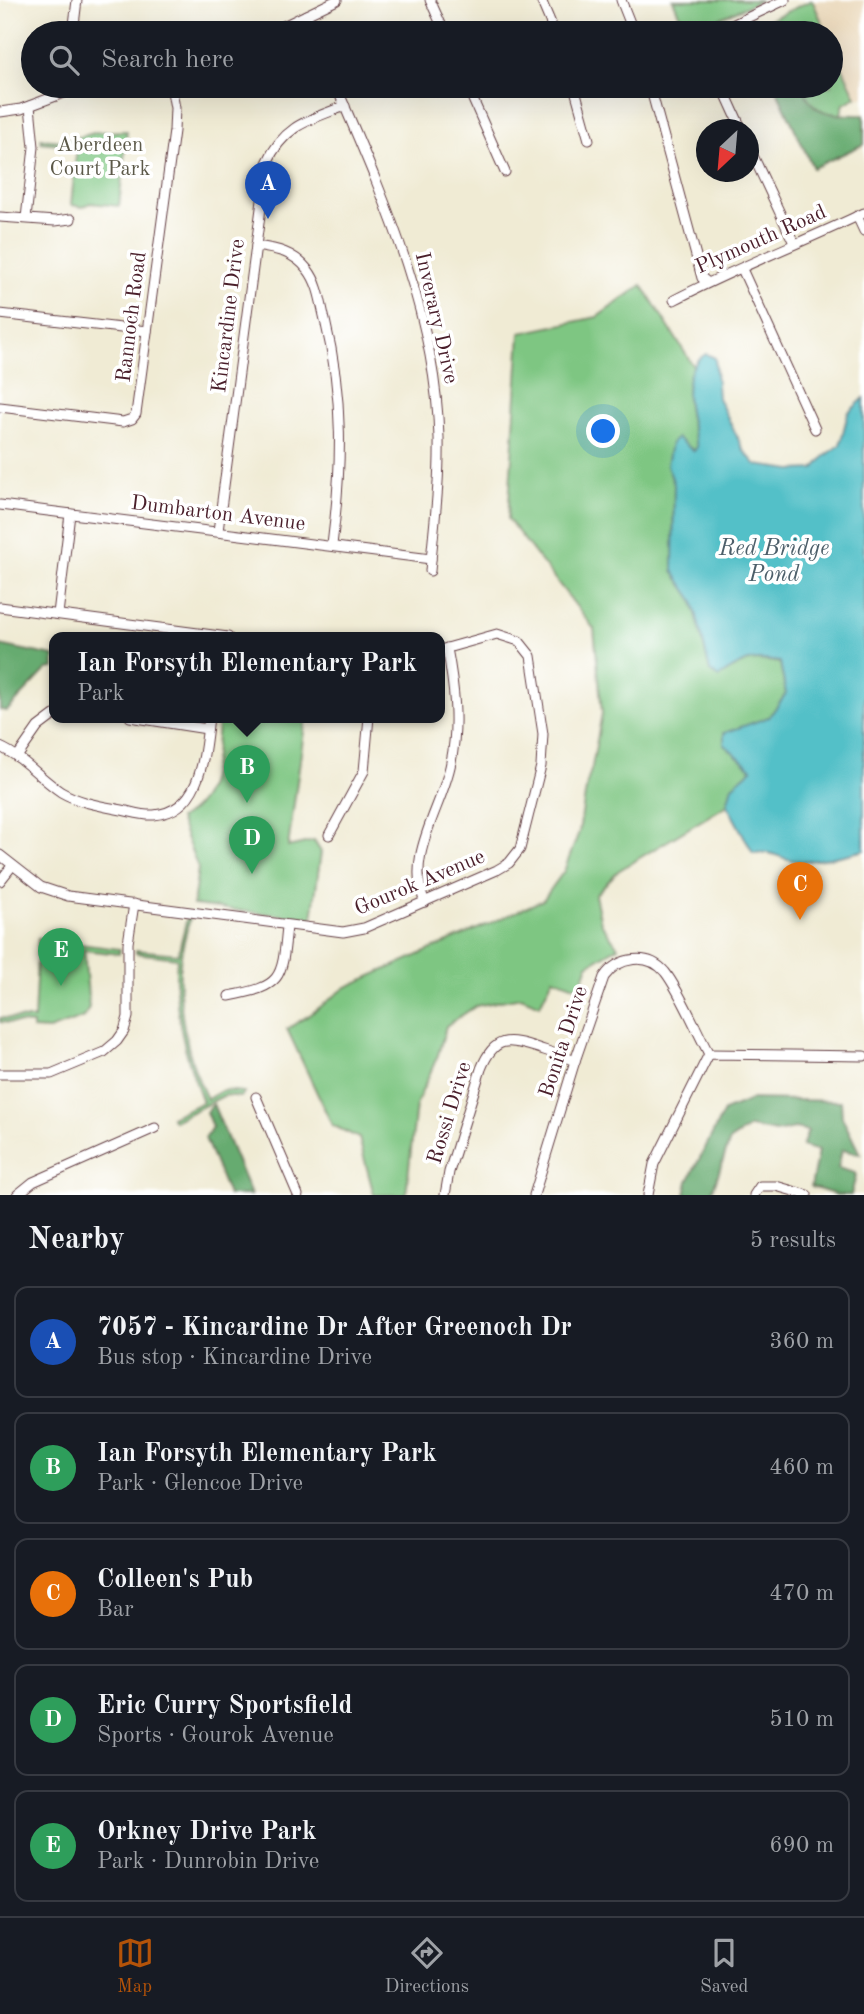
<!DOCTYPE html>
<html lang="en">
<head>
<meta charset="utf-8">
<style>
  body { margin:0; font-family:"Old Standard TT",serif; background:#20242c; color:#f1f3f6 }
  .compass { position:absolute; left:696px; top:119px; width:63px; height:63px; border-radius:50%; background:#171b24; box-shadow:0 7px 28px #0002; rotate:206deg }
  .you { position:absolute; left:604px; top:432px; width:24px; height:24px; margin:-18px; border:5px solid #fff; border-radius:50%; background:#1a73e8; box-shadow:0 0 0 10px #1a73e833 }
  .badge { display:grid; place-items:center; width:46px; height:46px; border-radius:50%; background:#b45309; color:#fff; font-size:23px; font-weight:700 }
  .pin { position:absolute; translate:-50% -58px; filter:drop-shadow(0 2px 4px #0008) }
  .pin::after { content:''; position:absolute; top:37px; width:24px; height:21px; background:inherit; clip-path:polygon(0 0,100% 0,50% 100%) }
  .popup { position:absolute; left:49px; top:632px; width:396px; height:91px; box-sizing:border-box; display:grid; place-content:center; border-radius:14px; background:#171b24; filter:drop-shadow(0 2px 5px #0005); font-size:23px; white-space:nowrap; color:#9ea1a6 }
  .popup b { font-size:26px; color:#f1f3f6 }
  .popup::after { content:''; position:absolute; left:50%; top:100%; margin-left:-14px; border:14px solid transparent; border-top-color:#171b24 }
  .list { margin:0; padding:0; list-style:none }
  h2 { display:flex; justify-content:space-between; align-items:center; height:91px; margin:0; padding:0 28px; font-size:30px }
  h2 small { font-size:23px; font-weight:400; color:#9ea1a6 }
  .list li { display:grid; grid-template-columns:46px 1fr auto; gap:21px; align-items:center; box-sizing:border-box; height:112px; margin:0 14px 14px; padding:0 14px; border:2px solid #363941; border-radius:14px }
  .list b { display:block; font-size:26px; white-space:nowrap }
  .list p { margin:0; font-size:23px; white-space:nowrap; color:#9ea1a6 }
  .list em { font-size:23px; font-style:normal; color:#9ea1a6 }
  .icon { flex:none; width:38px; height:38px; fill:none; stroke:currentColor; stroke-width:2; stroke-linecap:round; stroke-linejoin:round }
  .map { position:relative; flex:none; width:864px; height:1195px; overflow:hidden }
  .search { position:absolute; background:#171b24; box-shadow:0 7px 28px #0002; left:21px; right:21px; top:21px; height:77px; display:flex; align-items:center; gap:18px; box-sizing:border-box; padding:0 24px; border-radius:38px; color:#9ea1a6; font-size:26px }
  .sheet { height:721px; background:#171b24 }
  nav { display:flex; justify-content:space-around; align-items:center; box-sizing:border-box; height:98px; border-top:2px solid #363941; background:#171b24; font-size:19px; color:#9ea1a6 }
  nav a { display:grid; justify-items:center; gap:4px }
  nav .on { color:#b45309 }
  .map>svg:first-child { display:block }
  .built { fill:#ead8ba }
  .green { fill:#7ec682; stroke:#647256; stroke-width:2 }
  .forest { fill:#66ab70; stroke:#58654e; stroke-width:2 }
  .water { fill:#52c0c8; stroke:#4e707a; stroke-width:2 }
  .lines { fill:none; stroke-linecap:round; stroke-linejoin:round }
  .minor-casing { stroke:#633e44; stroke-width:11 }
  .minor { stroke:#fff; stroke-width:9 }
  .labels { text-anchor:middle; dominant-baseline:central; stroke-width:7; stroke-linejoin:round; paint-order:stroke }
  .park-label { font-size:21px; fill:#5c5949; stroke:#fff }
  .street-label { font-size:21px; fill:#4a1f2b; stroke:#fff }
  .water-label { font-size:23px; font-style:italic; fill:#4d5f6a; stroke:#fff }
</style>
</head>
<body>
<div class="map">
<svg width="864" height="1195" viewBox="0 0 864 1195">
  <rect width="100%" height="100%" fill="#fff"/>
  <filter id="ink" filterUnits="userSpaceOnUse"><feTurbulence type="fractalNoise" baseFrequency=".0143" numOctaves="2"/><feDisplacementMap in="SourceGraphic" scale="14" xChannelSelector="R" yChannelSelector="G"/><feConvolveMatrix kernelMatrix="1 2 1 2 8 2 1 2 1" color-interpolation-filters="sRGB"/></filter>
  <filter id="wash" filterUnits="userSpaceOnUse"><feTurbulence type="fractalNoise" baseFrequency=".00686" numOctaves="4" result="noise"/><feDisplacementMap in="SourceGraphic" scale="28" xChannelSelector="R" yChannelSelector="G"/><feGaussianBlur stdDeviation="1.57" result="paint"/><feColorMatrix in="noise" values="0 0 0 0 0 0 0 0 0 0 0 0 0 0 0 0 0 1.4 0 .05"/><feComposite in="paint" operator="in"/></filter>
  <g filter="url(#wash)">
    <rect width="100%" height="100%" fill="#f0ebd4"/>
    <path class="built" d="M812,0H864V97H856L831,42V33H827Z"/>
    <g class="green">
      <path d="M673,0H761L687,33Z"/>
      <path d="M812,0L827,33H751L749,29Z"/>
      <path d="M831,42L856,97L844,104L840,116L864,144L813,168L775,86H831Z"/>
      <path d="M127,131L119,206L90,203L83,207L71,205L77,146L41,142V139L63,141L98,132Z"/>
      <path d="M642,285L694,367C680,389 691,423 697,447L695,451L690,448L667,465L674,484L673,571L693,600L710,671L719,677C746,660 749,657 780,663L786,694L769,717L724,734V744L752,769L732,786L727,805L618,871L595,895L601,923L618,947L588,965L580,988L553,978L540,1005L521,997L476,1006L446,1026L438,1055L416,1105L406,1195H374L359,1138L332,1125L287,1029L311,1014L346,987L543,900L564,871L579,832L587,783L592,767L602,713L594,629L508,519L520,333L597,317Z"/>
      <path d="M219,717H306L288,847L314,841L321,852L312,919L193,905L198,868L179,819C218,800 214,754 219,717Z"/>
      <path d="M187,918L190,919C186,934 180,951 180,967C178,1011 187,1059 207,1099L223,1090L244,1092L241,1097L225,1095L174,1121L171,1117L203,1102C185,1056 172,1009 177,958L136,953V950L178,954Z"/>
      <path d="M38,939L120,949L119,954L84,950L89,1008L84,1017L49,1030L33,1029V1024L0,1022V1018L34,1019Z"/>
    </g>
    <g class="forest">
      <path d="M775,86H804C809,117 839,115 864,115V144L813,168Z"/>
      <path d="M0,645L54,656V668L47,669L7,711L0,710Z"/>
      <path d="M753,1099L841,1101L842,1117L860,1154L842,1150L838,1168L855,1173L856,1176L851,1195H837L811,1187L818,1151L802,1146L808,1131L795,1128L776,1132L750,1127L730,1140L711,1195H685L688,1181L724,1111Z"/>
      <path d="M213,1104L251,1195H228L205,1138L212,1127L206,1112Z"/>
    </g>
    <path class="water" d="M706,354L715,358L718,398L744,451L756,465L792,470L814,469L824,457L840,445L848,413L864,398V850C851,854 809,863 797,861C778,859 775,850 753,853L727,805L732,786L752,769L724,744V733L769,717L786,694L780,662C749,657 745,660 719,677L710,671L693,600L673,571L674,484L667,465L671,443L677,438L694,451L697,447C690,419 675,372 706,354Z"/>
  </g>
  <g filter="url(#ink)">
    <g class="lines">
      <g class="minor-casing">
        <g id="minor">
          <path d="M430,0L445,33"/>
          <path d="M541,0L555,33"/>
          <path d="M621,0L634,33"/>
          <path d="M306,15L314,33"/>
          <path d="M73,33L77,0"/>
          <path d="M269,33L337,0"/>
          <path d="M715,33L785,0"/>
          <path d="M336,86C384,198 436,314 439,438C440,483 434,526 430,571"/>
          <path d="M467,86L505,172"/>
          <path d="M574,86L589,140"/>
          <path d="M650,86L702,278L707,282"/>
          <path d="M722,86L742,130"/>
          <path d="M0,112L21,109L80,87L145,86"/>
          <path d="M748,145L794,243"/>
          <path d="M857,216L864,231"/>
          <path d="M0,217L55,221L71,219"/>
          <path d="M26,218L34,147L30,106"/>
          <path d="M256,246C277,249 294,252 308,270C319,284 321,304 325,320C344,398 342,466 332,545"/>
          <path d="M742,269L815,429"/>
          <path d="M674,300C735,268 801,243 864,213"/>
          <path d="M0,314L147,331"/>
          <path d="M0,407L123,422L132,419L136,414L174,131L175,108L171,86"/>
          <path d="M0,505L431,559"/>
          <path d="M218,531L267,163C284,125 309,120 345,106"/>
          <path d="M0,607L228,637"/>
          <path d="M58,614L70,514"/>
          <path d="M130,717L207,729"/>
          <path d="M0,747C23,757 40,778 61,792C80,803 101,806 122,810C132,812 144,816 154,815C202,811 204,755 209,717"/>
          <path d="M17,757L38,727L54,715"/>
          <path d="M329,835L364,771L369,717"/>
          <path d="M0,855L41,887L68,896L343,932L364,928L497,870L509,863L520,849L541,766L543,734L531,656L519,641L497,634L440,650"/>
          <path d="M0,881L12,866"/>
          <path d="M425,902C404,856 443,807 451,762C459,724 454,685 447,648"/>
          <path d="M229,996C283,986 282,979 287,926"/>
          <path d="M0,1074H51L104,1052L117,1041L124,1031L128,1017V943L134,904"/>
          <path d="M256,1097L298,1195"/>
          <path d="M17,1195L33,1182L155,1128"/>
          <path d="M445,1195L449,1172L481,1069C494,1036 508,1038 538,1048C550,1052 563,1056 575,1061"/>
          <path d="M534,1195L575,1061L604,977C618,957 648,952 665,972C680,991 697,1032 709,1054"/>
          <path d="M648,1195L654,1164L709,1054L864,1056"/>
          <path d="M754,1195L760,1186H776L807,1195"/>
        </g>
      </g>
      <use href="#minor" class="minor"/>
    </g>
  </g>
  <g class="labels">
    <g class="park-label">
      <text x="100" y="145">Aberdeen<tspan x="100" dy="24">Court Park</tspan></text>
    </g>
    <g class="street-label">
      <text transform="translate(761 240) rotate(-24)">Plymouth Road</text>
      <text transform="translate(229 316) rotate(-83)">Kincardine Drive</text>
      <text transform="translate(132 317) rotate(-83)">Rannoch Road</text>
      <text transform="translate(436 318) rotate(77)">Inverary Drive</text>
      <text transform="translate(218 514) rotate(7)">Dumbarton Avenue</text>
      <text transform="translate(420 883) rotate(-23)">Gourok Avenue</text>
      <text transform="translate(564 1042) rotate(-72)">Bonita Drive</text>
      <text transform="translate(450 1113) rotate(-73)">Rossi Drive</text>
    </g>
    <g class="water-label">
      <text x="774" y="548">Red Bridge<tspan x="774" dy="26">Pond</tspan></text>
    </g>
  </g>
</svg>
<svg class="compass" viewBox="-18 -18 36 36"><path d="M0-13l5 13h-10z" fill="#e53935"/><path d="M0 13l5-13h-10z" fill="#9ea1a6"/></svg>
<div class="you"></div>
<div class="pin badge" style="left:268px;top:219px;background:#1a4fb4">A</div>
<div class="pin badge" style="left:247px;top:803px;background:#2e9e5b">B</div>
<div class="popup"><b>Ian Forsyth Elementary Park</b>Park</div>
<div class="pin badge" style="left:800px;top:920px;background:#e8710a">C</div>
<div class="pin badge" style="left:252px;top:874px;background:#2e9e5b">D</div>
<div class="pin badge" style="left:61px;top:986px;background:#2e9e5b">E</div>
<div class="search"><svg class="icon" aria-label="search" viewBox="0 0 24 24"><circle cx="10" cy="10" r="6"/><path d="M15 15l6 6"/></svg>Search here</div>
</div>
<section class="sheet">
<h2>Nearby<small>5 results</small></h2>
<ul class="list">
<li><span class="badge" style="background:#1a4fb4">A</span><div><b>7057 - Kincardine Dr After Greenoch Dr</b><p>Bus stop · Kincardine Drive</p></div><em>360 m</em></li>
<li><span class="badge" style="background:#2e9e5b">B</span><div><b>Ian Forsyth Elementary Park</b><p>Park · Glencoe Drive</p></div><em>460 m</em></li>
<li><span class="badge" style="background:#e8710a">C</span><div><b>Colleen's Pub</b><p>Bar</p></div><em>470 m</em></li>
<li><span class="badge" style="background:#2e9e5b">D</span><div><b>Eric Curry Sportsfield</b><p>Sports · Gourok Avenue</p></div><em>510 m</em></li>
<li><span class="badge" style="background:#2e9e5b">E</span><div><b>Orkney Drive Park</b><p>Park · Dunrobin Drive</p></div><em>690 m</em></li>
</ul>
</section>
<nav>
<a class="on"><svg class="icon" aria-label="map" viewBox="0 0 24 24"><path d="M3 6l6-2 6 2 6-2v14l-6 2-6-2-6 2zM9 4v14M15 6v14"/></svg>Map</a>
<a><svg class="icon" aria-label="directions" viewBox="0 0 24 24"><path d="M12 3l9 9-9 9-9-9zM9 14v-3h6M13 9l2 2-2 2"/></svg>Directions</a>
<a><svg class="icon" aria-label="saved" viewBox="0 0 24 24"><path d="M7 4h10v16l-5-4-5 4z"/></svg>Saved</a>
</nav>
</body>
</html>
